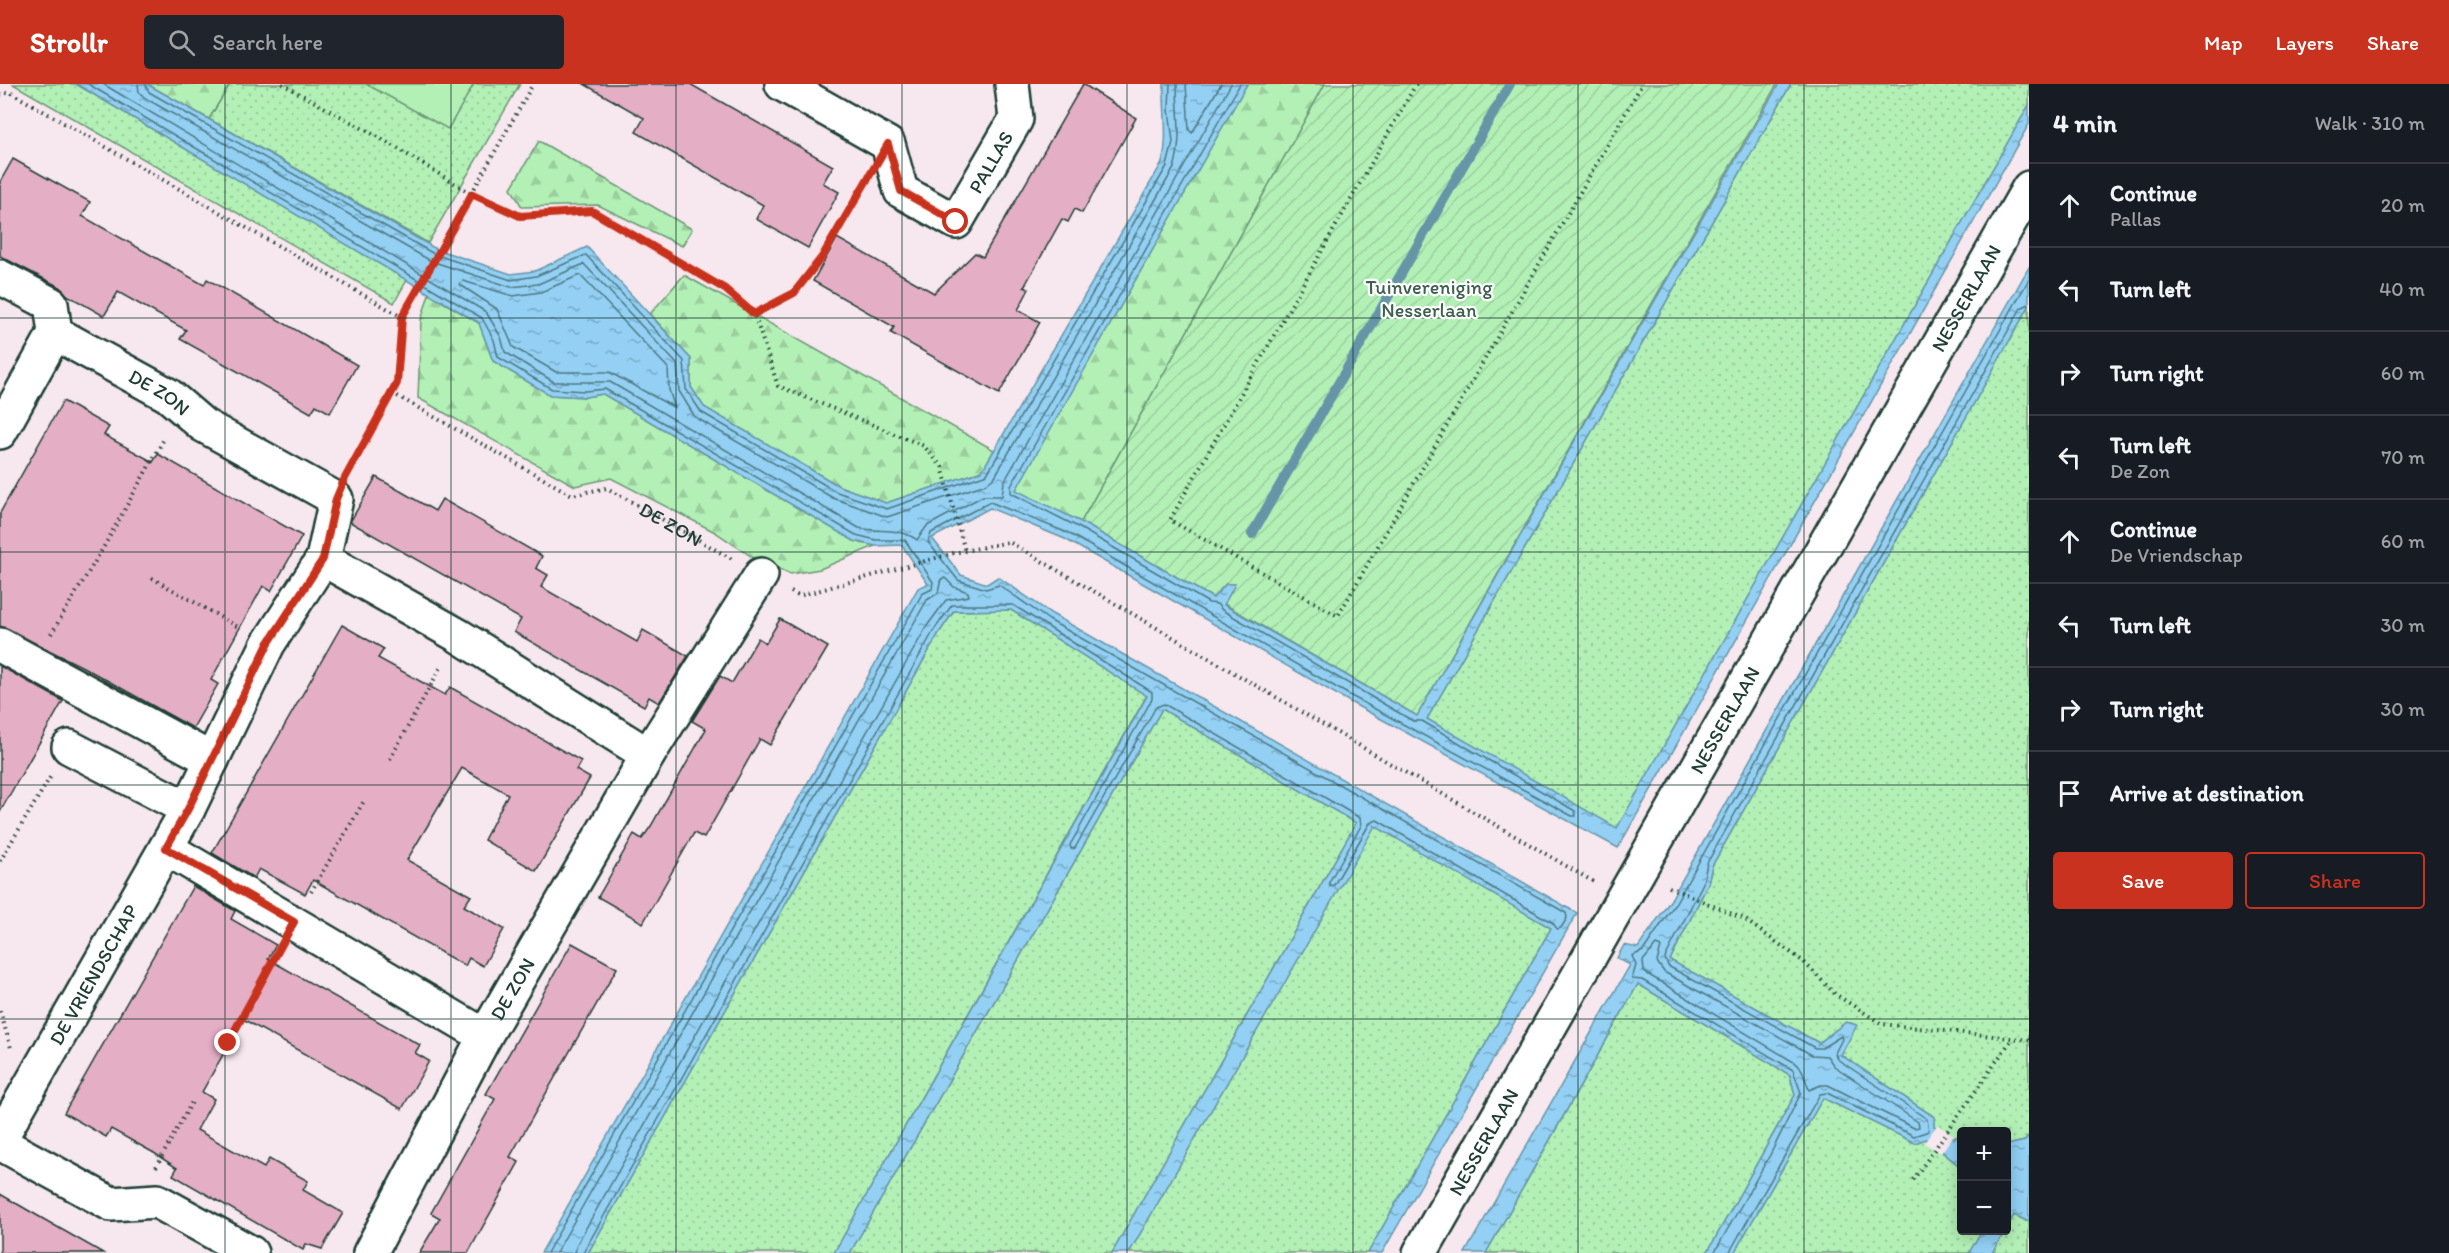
<!DOCTYPE html>
<html lang="en">
<head>
<meta charset="utf-8">
<style>
  body { margin:0; font-family:Itim,sans-serif; background:#20242c; color:#f1f3f6 }
  .controls { position:absolute; right:18px; bottom:18px; display:grid; overflow:hidden; border-radius:6px; box-shadow:0 3px 15px #0003 }
  .controls button { width:54px; height:54px; display:grid; place-items:center; padding:0; border:0; border-bottom:2px solid #363941; background:#171b24; color:#f1f3f6; font:30px sans-serif }
  .stop { position:absolute; width:18px; height:18px; margin:-14px; border:4px solid #c8321e; border-radius:50%; background:#fff }
  .stop.end { background:#c8321e; border-color:#fff; box-shadow:0 2px 6px #0008 }
  .list { margin:0; padding:0; list-style:none }
  h2 { display:flex; justify-content:space-between; align-items:center; height:78px; margin:0; padding:0 24px; font-size:26px }
  h2 small { font-size:20px; font-weight:400; color:#9ea1a6 }
  .list li { display:grid; grid-template-columns:39px 1fr auto; gap:18px; align-items:center; box-sizing:border-box; height:84px; padding:0 24px; border-top:2px solid #363941 }
  .list b { display:block; font-size:22px; white-space:nowrap }
  .list p { margin:0; font-size:20px; white-space:nowrap; color:#9ea1a6 }
  .list em { font-size:20px; font-style:normal; color:#9ea1a6 }
  .actions { display:flex; gap:12px; padding:18px 24px }
  .actions a { flex:1; padding:14px 0; border:2px solid #c8321e; border-radius:6px; text-align:center; font-size:21px; color:#c8321e }
  .actions .main { background:#c8321e; color:#fff }
  .icon { flex:none; width:33px; height:33px; fill:none; stroke:currentColor; stroke-width:2; stroke-linecap:round; stroke-linejoin:round }
  .map { position:relative; flex:none; width:2029px; height:1169px; overflow:hidden }
  header { display:flex; align-items:center; gap:36px; box-sizing:border-box; height:84px; padding:0 30px; background:#c8321e; color:#fff }
  header strong { font-size:28px }
  nav { display:flex; gap:33px; margin-inline-start:auto; font-size:21px }
  .search { width:420px; height:54px; background:#20242c; display:flex; align-items:center; gap:15px; box-sizing:border-box; padding:0 21px; border-radius:6px; color:#9ea1a6; font-size:22px }
  main { display:flex }
  aside { flex:1; background:#171b24 }
  .map>svg:first-child { display:block }
  .grass { fill:url(#grass-dots); stroke:#699675; stroke-width:1.5 }
  .forest { fill:url(#forest-firs); stroke:#699675; stroke-width:1.5 }
  .garden { fill:url(#garden-furrows); stroke:#699675; stroke-width:1.5 }
  .pitch { fill:#b3f0b6; stroke:#699675; stroke-width:1.5 }
  .water { fill:url(#water-ripples); stroke:#6595a7; stroke-width:1.5 }
  .pier { fill:#f7e7ee }
  .lines { fill:none; stroke-linecap:round; stroke-linejoin:round }
  .shore { stroke:#4d7881; stroke-width:1.5 }
  .stream { stroke:#6595a7; stroke-width:10 }
  .building { fill:#e4aec5; stroke:#1f3d34; stroke-width:1.5 }
  .minor-casing { stroke:#1f3d34; stroke-width:38 }
  .path { stroke:#1f3d34; stroke-width:4; stroke-dasharray:1.5 4.5; stroke-linecap:butt }
  .minor { stroke:#fff; stroke-width:33 }
  .route { stroke:#c8321e; stroke-width:8 }
  .grid { fill:none; stroke:#1f3d34; stroke-width:1.5; stroke-opacity:0.55 }
  .labels { text-anchor:middle; dominant-baseline:central; stroke-width:4.5; stroke-linejoin:round; paint-order:stroke }
  .street-label { font-size:20px; fill:#1f3d34; stroke:#fff }
  .park-label { font-size:20px; fill:#3d614e; stroke:#fff }
</style>
</head>
<body>
<header>
<strong>Strollr</strong>
<div class="search"><svg class="icon" aria-label="search" viewBox="0 0 24 24"><circle cx="10" cy="10" r="6"/><path d="M15 15l6 6"/></svg>Search here</div>
<nav><a>Map</a><a>Layers</a><a>Share</a></nav>
</header>
<main>
<div class="map">
<svg width="2029" height="1169" viewBox="0 0 2029 1169">
  <defs>
    <pattern id="grass-dots" width="8" height="8" patternUnits="userSpaceOnUse" patternTransform="scale(1.5)"><rect width="8" height="8" fill="#b3f0b6"/><path d="M2 2h.1M6 6h.1" fill="none" stroke="#9acf9d" stroke-width="1.8" stroke-linecap="round"/></pattern>
    <pattern id="forest-firs" width="22" height="20" patternUnits="userSpaceOnUse" patternTransform="scale(1.5)"><rect width="22" height="20" fill="#b3f0b6"/><path d="M5 1l3.5 6h-7zM16 11l3.5 6h-7z" fill="#9acf9d"/></pattern>
    <pattern id="garden-furrows" width="10" height="10" patternUnits="userSpaceOnUse" patternTransform="scale(1.5)"><rect width="10" height="10" fill="#b3f0b6"/><path d="M-1 1l2-2M0 10L10 0M9 11l2-2" fill="none" stroke="#9acf9d"/></pattern>
    <pattern id="water-ripples" width="26" height="14" patternUnits="userSpaceOnUse" patternTransform="scale(1.5)"><rect width="26" height="14" fill="#93d0f4"/><path d="M2 4q2-2 4 0t4 0M15 11q2-2 4 0t4 0" fill="none" stroke="#77aac6"/></pattern>
  </defs>
  <rect width="100%" height="100%" fill="#f7e7ee"/>
  <filter id="ink" filterUnits="userSpaceOnUse"><feTurbulence type="fractalNoise" baseFrequency=".0167" numOctaves="2"/><feDisplacementMap in="SourceGraphic" scale="12" xChannelSelector="R" yChannelSelector="G"/><feConvolveMatrix kernelMatrix="1 2 1 2 8 2 1 2 1" color-interpolation-filters="sRGB"/></filter>
  <g filter="url(#ink)">
    <g class="grass">
      <path d="M13,0H76L407,196L394,219Z"/>
      <path d="M230,0H520L428,159L209,35Z"/>
      <path d="M1791,0H2029V21L1617,745L1427,635Z"/>
      <path d="M2029,222V1051L2025,1057L2007,1061L2006,1048H1962L1961,1051L1954,1054L1934,1042L1933,1032L1841,971L1856,941L1846,938L1819,959L1670,876L1708,800L1712,782Z"/>
      <path d="M1011,526L1147,611L834,1169H588L939,549L954,527Z"/>
      <path d="M1162,625L1356,739L1112,1169H850Z"/>
      <path d="M1375,741L1551,844L1368,1169H1129Z"/>
      <path d="M1638,900L1790,991L1795,1011L1707,1169H1486Z"/>
      <path d="M1823,1014L1915,1059L1925,1055L1961,1083L1962,1146L1982,1147L1969,1169H1734Z"/>
      <path d="M2014,1131L2029,1138V1169H1992Z"/>
    </g>
    <g class="forest">
      <path d="M147,0H230L209,35Z"/>
      <path d="M1247,0H1325L1081,438L1015,407Z"/>
      <path d="M539,57L692,145L682,162L598,121L522,123L511,104Z"/>
      <path d="M684,191L994,366L982,387L886,419L839,402L704,323L691,303V275L650,230Z"/>
      <path d="M429,210L479,239L493,277L550,311L585,313L603,310L854,457L875,462L820,485L790,490L754,474L715,448L611,394L575,402L418,314L421,236Z"/>
    </g>
    <path class="garden" d="M1325,0H1777L1417,632L1224,520L1234,500H1226L1213,514L1081,438Z"/>
    <path class="pitch" d="M366,0H474L448,45Z"/>
    <g class="water">
      <path d="M76,0H147L436,165L511,190L535,187L587,163L691,275V303L704,323L839,402L886,419L982,387L1162,79C1169,53 1163,28 1164,0H1247L1016,406L1081,438L1213,514L1226,500H1235L1224,521L1417,632L1779,0H1791L1427,635L1617,744L2029,21V40L1618,764L1350,618L1065,455L990,424L932,454L961,491L987,500L998,493L1052,530L1577,829L1382,1169H1368L1551,844L1375,742L1129,1169H1112L1356,739L1162,625L850,1169H834L1147,612L1011,526L954,527L939,549L588,1169H541L918,504L928,500L902,461L875,462L854,457L603,310L585,313L550,311L493,277L479,239Z"/>
      <path d="M2029,183V222L1712,782L1708,800L1670,876L1819,959L1846,938L1857,941L1841,971L1934,1033V1042L1954,1054L1961,1051V1083L1926,1055L1915,1059L1823,1014L1734,1169H1707L1795,1011L1790,991L1638,900L1486,1169H1465L1630,881L1617,874L1624,861L1638,864L1670,817Z"/>
      <path d="M2029,1051V1138L2014,1131L2007,1143V1061L2025,1057Z"/>
      <path d="M1982,1146L2005,1147L1992,1169H1969Z"/>
    </g>
    <path class="pier" d="M1937,1041L1954,1051L1941,1069L1924,1059Z"/>
    <g class="lines">
      <g class="shore">
        <path d="M88,0L482,234L494,256L498,273L552,305L585,307L605,305L856,451L876,456H905L933,498L932,505L922,510L547,1169"/>
        <path d="M103,0L486,228L501,253L505,268L554,298H610L859,444C879,449 901,443 917,456L927,442L983,412H1002L1004,398L1231,0"/>
        <path d="M138,0L139,8L145,14L431,177L511,203L538,200L584,180L677,280L679,307L695,333L833,414L887,433L986,400L994,394L1174,84C1183,54 1177,31 1177,0"/>
        <path d="M145,0L149,8L434,170L511,196L536,192L586,171L684,277L686,305L701,328L837,408L887,425L987,390L1167,82L1173,58L1169,25L1170,0"/>
        <path d="M1186,0L1189,46L1192,49L1221,0"/>
        <path d="M580,191L668,284L669,306L675,324L609,288H556L513,263L497,225L459,200L463,197L513,212L541,208Z"/>
        <path d="M1656,861L1661,863L1657,878L1664,888L1812,971L1827,972L1834,982L1918,1038L1919,1043L1914,1044L1828,1001H1821L1809,1006L1802,986L1797,980L1644,888L1643,877Z"/>
        <path d="M556,1169L927,516L938,509L941,495L945,494L954,503L968,508L969,512L946,516L927,542L577,1160L575,1169"/>
        <path d="M583,1169L934,546L952,521H1013L1152,608V615L1070,761L1071,765L1075,764L1156,623L1164,620L1360,734L1361,742L1329,798L1330,802L1334,801L1370,739L1377,736L1553,839L1557,845L1561,844L1567,834L1566,829L1049,536L999,501L986,505L958,496L928,458L931,449L990,418L1068,449L1353,613L1572,732H1576L1575,727L1422,637H1413L1222,526L1217,520L1209,519L1078,443L1011,409V402L1240,0"/>
        <path d="M1714,1169L1770,1071L1801,1009L1793,986L1642,896L1632,895L1636,881L1632,872L1643,867L1675,820L2029,195"/>
        <path d="M1729,1169L1820,1010L1827,1009L1914,1052L1929,1047L1927,1035L1837,975L1835,969L1842,955L1841,952L1822,964H1815L1668,882L1665,874L1703,799L1707,779L2021,224L2029,220"/>
      </g>
      <path class="stream" d="M1252,450L1510,0"/>
    </g>
    <g class="building">
      <path d="M584,0H690L833,82L823,99L839,108L808,164L756,135L763,121L636,48L644,34Z"/>
      <path d="M1083,0L1136,34L1082,129L1075,125L1068,138L1062,135L1024,203L1029,205L1018,226L1040,238L999,310L891,249L894,243L813,197L837,154L934,209L975,169L983,173Z"/>
      <path d="M13,75L90,118L82,132L204,201L207,195L357,281L330,329L316,321L311,329L285,314L180,255L186,246L118,208L104,232L67,211L60,203L0,172V98Z"/>
      <path d="M63,317L109,343L104,351L153,378L158,370L302,452L271,507L263,502L211,596L218,600L193,644L83,583L0,542V429Z"/>
      <path d="M376,393L435,427L442,415L542,472L536,484L548,491L541,503L637,558L643,546L688,572L659,619L649,613L644,622L514,548L521,535L350,438Z"/>
      <path d="M780,535L828,563L770,661L760,655L704,754L694,749L643,839L598,813L634,750L642,755L651,742L706,645L692,637L720,592L732,599L758,554L766,559Z"/>
      <path d="M342,541L384,565L378,574L445,611L450,603L581,677L576,686L590,694L536,787L484,756L508,710L462,684L407,776L471,812L464,822L504,845L483,882L469,874L465,882L313,796L305,810L259,785L254,794L212,769Z"/>
      <path d="M0,582L63,617L0,728Z"/>
      <path d="M193,802L235,827L231,835L276,861L268,875L420,961L415,969L429,977L402,1025L243,935L202,1008L214,1015L197,1046L264,1084L269,1075L308,1097L303,1106L343,1129L322,1165L306,1160L303,1166L173,1091L177,1084L154,1069L111,1045L106,1053L64,1029Z"/>
      <path d="M572,859L617,884L510,1073L519,1078L468,1169H419L440,1134L431,1129L495,1015L486,1010Z"/>
      <path d="M0,1110L38,1132L103,1169H0Z"/>
    </g>
    <g class="lines">
      <g class="minor-casing">
        <g id="minor">
          <path id="s2" d="M782,0L888,60L901,107L956,138L1016,35L1012,0"/>
          <path id="s3" d="M0,193L51,220L55,249L168,311L203,341L336,415L323,475L459,552L648,671"/>
          <path d="M0,348L55,249"/>
          <path d="M0,561L212,676"/>
          <path d="M69,663L188,725"/>
          <path d="M166,764L485,952"/>
          <path id="s4" d="M0,1055L188,725L268,560L323,475"/>
          <path d="M0,1059L111,1120L157,1117L251,1169"/>
          <path id="s5" d="M370,1169L485,952L648,671L761,491"/>
          <path id="s6" d="M1420,1169L2029,104"/>
        </g>
      </g>
      <g class="path">
        <path d="M282,0L380,54L472,110L520,132L592,127L725,205L754,230L778,302L924,362L942,383L965,467"/>
        <path d="M1416,0L1170,436L1338,532L1642,0"/>
        <path d="M0,11L10,8L402,233"/>
        <path d="M754,230L794,209L822,173L863,102"/>
        <path id="s1" d="M392,309L572,411L607,404L732,475"/>
        <path d="M350,385L397,299L402,233L533,0"/>
        <path d="M152,494L238,543"/>
        <path d="M791,508L799,512L954,469L1009,458L1594,798"/>
        <path d="M51,550L102,466L164,355"/>
        <path d="M390,675L442,581"/>
        <path d="M0,777L51,692"/>
        <path d="M1669,803L1744,835L1804,878L1835,910L1882,940L2029,956"/>
        <path d="M311,808L364,717"/>
        <path d="M0,927L11,964"/>
        <path d="M228,959L277,870"/>
        <path d="M156,1083L192,1018"/>
        <path d="M1913,1096L2012,955"/>
      </g>
      <use href="#minor" class="minor"/>
    </g>
  </g>
  <g class="lines" filter="url(#ink)">
    <path class="route" d="M228,959L294,838L166,764L188,725L268,560L323,475L336,415L344,396L397,299L402,233L472,110L520,132L592,127L725,205L754,230L794,209L822,173L888,60L901,107L956,138"/>
  </g>
  <path class="grid" d="M225,0V1169M451,0V1169M676,0V1169M902,0V1169M1127,0V1169M1353,0V1169M1578,0V1169M1804,0V1169M0,234H2029M0,468H2029M0,701H2029M0,935H2029"/>
  <g class="labels">
    <g class="street-label">
      <text stroke="none"><textPath href="#s2" startOffset="303">PALLAS</textPath></text>
      <text stroke="none"><textPath href="#s6" startOffset="1100">NESSERLAAN</textPath></text>
      <text stroke="none"><textPath href="#s3" startOffset="207">DE ZON</textPath></text>
      <text stroke="none"><textPath href="#s1" startOffset="316">DE ZON</textPath></text>
      <text stroke="none"><textPath href="#s6" startOffset="614">NESSERLAAN</textPath></text>
      <text stroke="none"><textPath href="#s4" startOffset="189">DE VRIENDSCHAP</textPath></text>
      <text stroke="none"><textPath href="#s5" startOffset="300">DE ZON</textPath></text>
      <text stroke="none"><textPath href="#s6" startOffset="128">NESSERLAAN</textPath></text>
    </g>
    <g class="park-label">
      <text x="1429" y="203">Tuinvereniging<tspan x="1429" dy="23">Nesserlaan</tspan></text>
    </g>
  </g>
</svg>
<div class="controls">
<button>+</button>
<button>−</button>
</div>
<div class="stop" style="left:956px;top:138px"></div>
<div class="stop end" style="left:228px;top:959px"></div>
</div>
<aside>
<h2>4 min<small>Walk · 310 m</small></h2>
<ul class="list">
<li><svg class="icon" aria-label="ahead" viewBox="0 0 24 24"><path d="M12 20V5M6 11l6-6 6 6"/></svg><div><b>Continue</b><p>Pallas</p></div><em>20 m</em></li>
<li><svg class="icon" aria-label="left" viewBox="0 0 24 24"><path d="M17 20v-9H6M10 6l-5 5 5 5"/></svg><div><b>Turn left</b></div><em>40 m</em></li>
<li><svg class="icon" aria-label="right" viewBox="0 0 24 24"><path d="M7 20v-9h11M14 6l5 5-5 5"/></svg><div><b>Turn right</b></div><em>60 m</em></li>
<li><svg class="icon" aria-label="left" viewBox="0 0 24 24"><path d="M17 20v-9H6M10 6l-5 5 5 5"/></svg><div><b>Turn left</b><p>De Zon</p></div><em>70 m</em></li>
<li><svg class="icon" aria-label="ahead" viewBox="0 0 24 24"><path d="M12 20V5M6 11l6-6 6 6"/></svg><div><b>Continue</b><p>De Vriendschap</p></div><em>60 m</em></li>
<li><svg class="icon" aria-label="left" viewBox="0 0 24 24"><path d="M17 20v-9H6M10 6l-5 5 5 5"/></svg><div><b>Turn left</b></div><em>30 m</em></li>
<li><svg class="icon" aria-label="right" viewBox="0 0 24 24"><path d="M7 20v-9h11M14 6l5 5-5 5"/></svg><div><b>Turn right</b></div><em>30 m</em></li>
<li><svg class="icon" aria-label="arrive" viewBox="0 0 24 24"><path d="M6 21V4h12l-3 4 3 4H6"/></svg><div><b>Arrive at destination</b></div></li>
</ul>
<div class="actions"><a class="main">Save</a><a>Share</a></div>
</aside>
</main>
</body>
</html>
